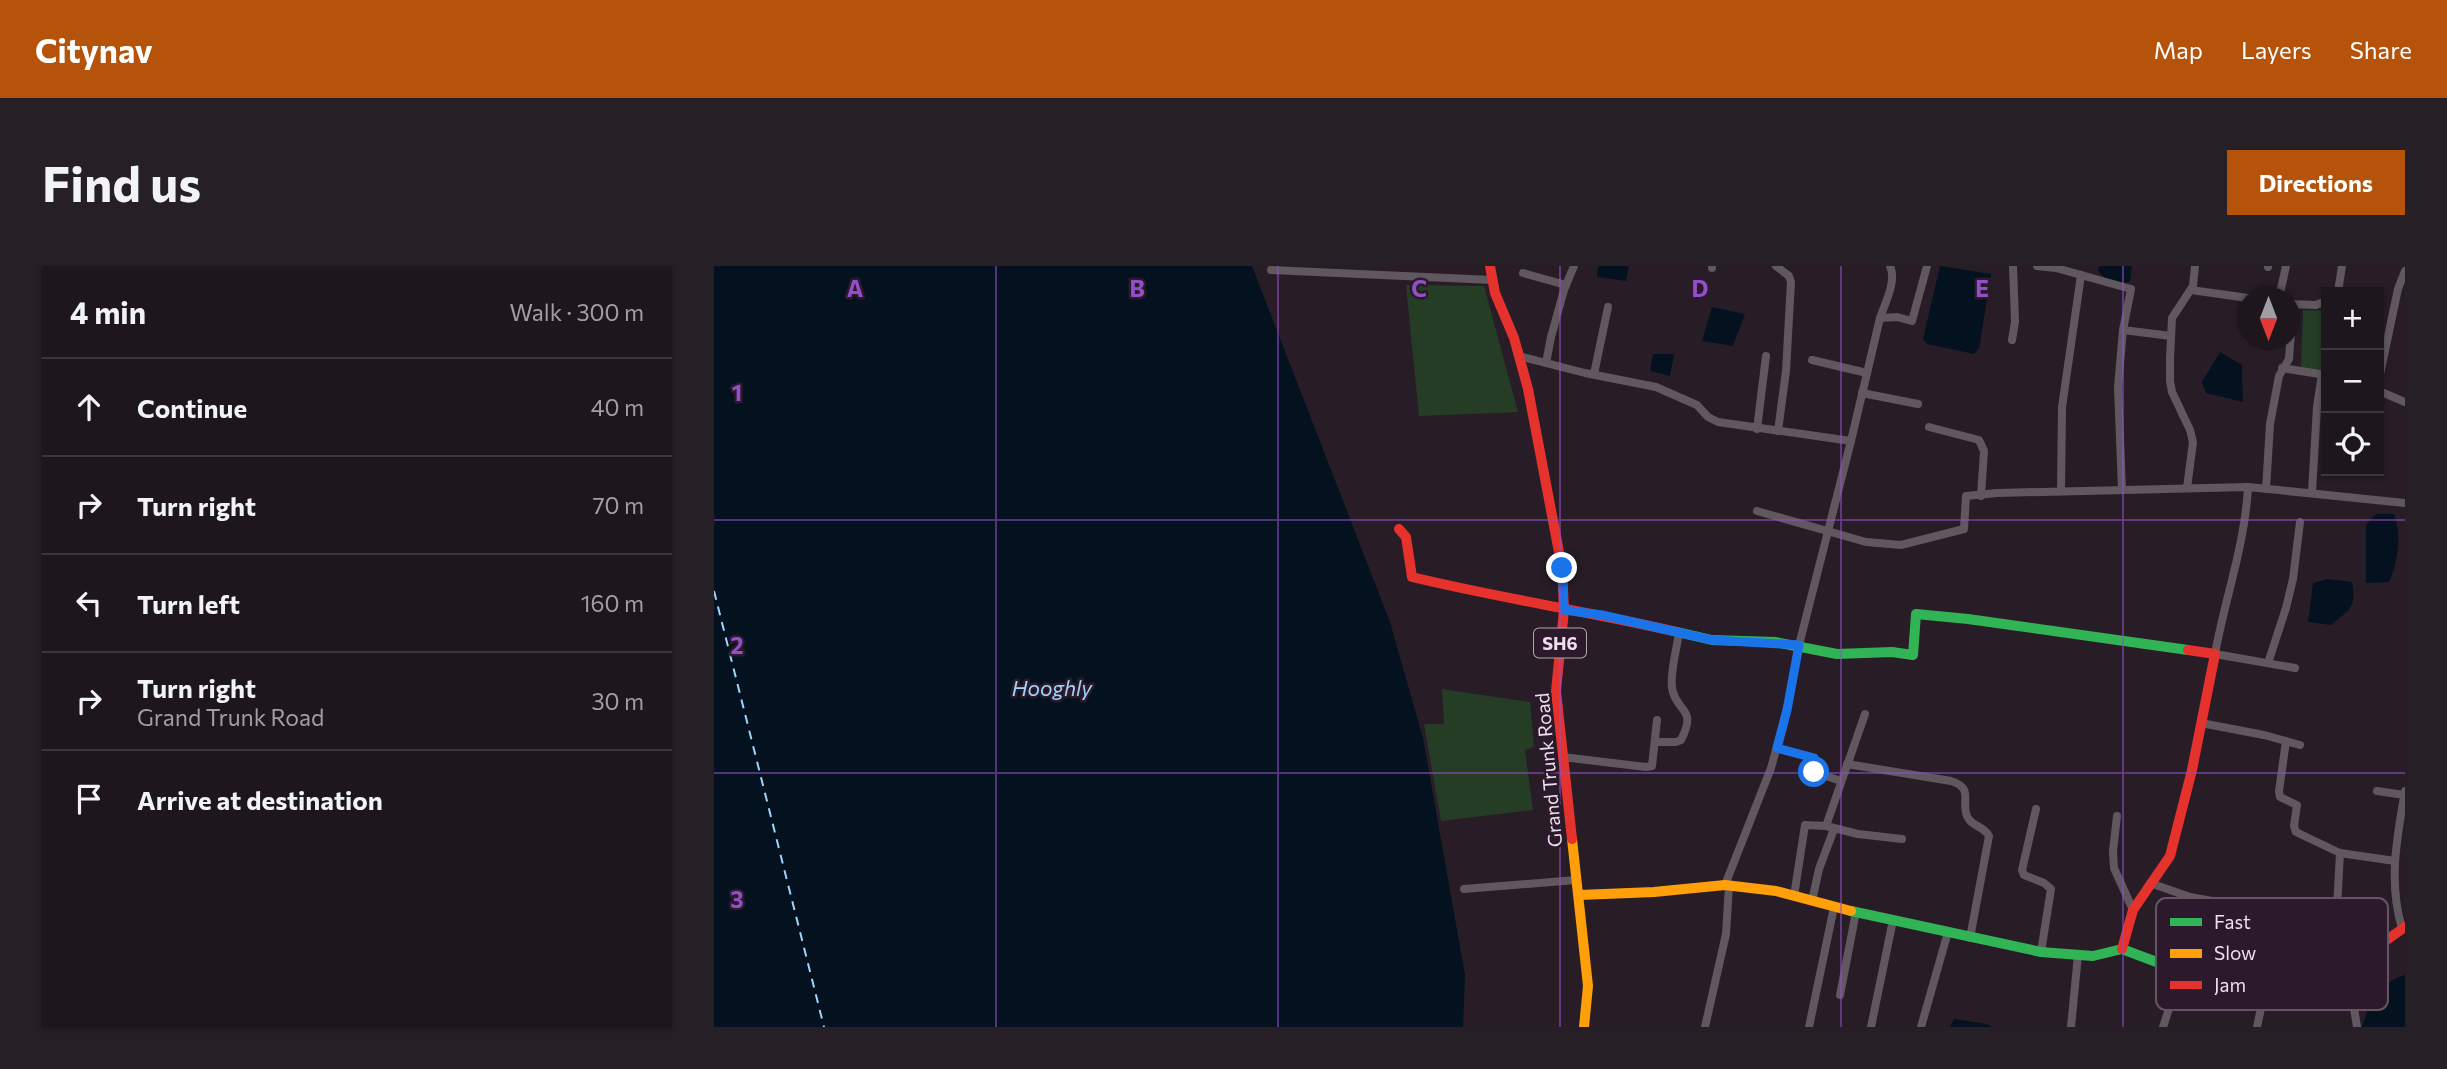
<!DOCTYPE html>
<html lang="en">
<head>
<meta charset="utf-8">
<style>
  body { margin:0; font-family:Commissioner,sans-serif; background:#261f26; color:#f1f3f6 }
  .controls { position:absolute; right:21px; top:21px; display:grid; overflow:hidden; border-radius:0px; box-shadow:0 2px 5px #0004 }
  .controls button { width:63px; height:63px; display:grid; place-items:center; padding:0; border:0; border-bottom:2px solid #3c353b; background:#1e161d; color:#f1f3f6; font:35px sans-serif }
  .compass { position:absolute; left:1523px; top:21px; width:63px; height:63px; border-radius:50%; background:#1e161d; box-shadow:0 2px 5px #0004; rotate:180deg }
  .stop { position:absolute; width:21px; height:21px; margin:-16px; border:5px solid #1a73e8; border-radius:50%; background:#fff }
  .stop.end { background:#1a73e8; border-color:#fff; box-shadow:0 2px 7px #0008 }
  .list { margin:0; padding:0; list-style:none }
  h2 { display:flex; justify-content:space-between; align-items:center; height:91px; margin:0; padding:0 28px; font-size:30px }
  h2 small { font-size:23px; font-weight:400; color:#a19fa4 }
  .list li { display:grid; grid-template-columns:46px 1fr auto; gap:21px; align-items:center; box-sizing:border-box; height:98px; padding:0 28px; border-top:2px solid #3c353b }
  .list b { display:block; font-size:26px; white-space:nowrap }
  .list p { margin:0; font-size:23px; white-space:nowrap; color:#a19fa4 }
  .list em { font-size:23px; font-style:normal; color:#a19fa4 }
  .icon { flex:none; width:38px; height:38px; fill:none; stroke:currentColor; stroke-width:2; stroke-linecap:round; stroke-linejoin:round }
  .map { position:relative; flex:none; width:1691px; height:761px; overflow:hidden; border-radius:0px }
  header { display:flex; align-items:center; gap:42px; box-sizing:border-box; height:98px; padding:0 35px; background:#b45309; color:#fff }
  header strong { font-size:33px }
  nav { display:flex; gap:38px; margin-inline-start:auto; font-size:24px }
  .intro { display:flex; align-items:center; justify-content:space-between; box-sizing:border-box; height:168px; padding:0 42px }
  h1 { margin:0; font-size:49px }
  .button { padding:18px 32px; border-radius:0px; background:#b45309; color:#fff; font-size:24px; font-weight:700 }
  main { display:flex; gap:42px; padding:0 42px }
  aside { flex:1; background:#1e161d; border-radius:0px; box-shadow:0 2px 5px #0004 }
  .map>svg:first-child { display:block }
  .green { fill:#253c25 }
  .water { fill:#04121f }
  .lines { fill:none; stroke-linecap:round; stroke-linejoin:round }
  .ferry { stroke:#9fd5f9; stroke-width:2; stroke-dasharray:9 7; stroke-linecap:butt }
  .street { stroke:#60575f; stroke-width:8 }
  .fast { stroke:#30b455; stroke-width:10 }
  .slow { stroke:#ff9f0a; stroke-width:10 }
  .jam { stroke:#e5322d; stroke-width:10 }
  .route { stroke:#1a73e8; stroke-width:9 }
  .grid { fill:none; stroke:#9250c8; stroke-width:2; stroke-opacity:0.55 }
  .labels { text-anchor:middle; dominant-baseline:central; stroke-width:5; stroke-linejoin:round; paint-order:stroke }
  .shield { fill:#2c192b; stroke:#b3a4b1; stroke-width:2 }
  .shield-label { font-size:18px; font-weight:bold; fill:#eddfeb }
  .street-label { font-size:19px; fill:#eddfeb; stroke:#2c192b }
  .water-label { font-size:21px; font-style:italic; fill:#9fd5f9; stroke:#2c192b }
  .key { fill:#2c192b; stroke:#665465; stroke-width:2 }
  .key-label { font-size:19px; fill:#eddfeb }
  .grid-label { font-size:23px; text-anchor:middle; font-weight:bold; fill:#9250c8; stroke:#2c192b; stroke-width:5; stroke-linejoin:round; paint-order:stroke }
</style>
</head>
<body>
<header>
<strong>Citynav</strong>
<nav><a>Map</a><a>Layers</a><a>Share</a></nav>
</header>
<div class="intro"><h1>Find us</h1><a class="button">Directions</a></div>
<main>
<aside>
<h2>4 min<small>Walk · 300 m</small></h2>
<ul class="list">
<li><svg class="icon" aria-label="ahead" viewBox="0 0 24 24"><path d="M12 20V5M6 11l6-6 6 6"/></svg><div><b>Continue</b></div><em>40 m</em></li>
<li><svg class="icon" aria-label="right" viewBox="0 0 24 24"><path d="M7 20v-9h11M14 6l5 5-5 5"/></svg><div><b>Turn right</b></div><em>70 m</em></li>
<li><svg class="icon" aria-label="left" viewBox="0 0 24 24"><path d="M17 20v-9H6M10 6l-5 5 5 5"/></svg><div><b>Turn left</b></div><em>160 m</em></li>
<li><svg class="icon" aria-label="right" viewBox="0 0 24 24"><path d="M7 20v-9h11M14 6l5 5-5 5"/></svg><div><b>Turn right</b><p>Grand Trunk Road</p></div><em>30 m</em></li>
<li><svg class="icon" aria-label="arrive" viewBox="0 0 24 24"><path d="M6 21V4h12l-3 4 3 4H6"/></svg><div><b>Arrive at destination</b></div></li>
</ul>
</aside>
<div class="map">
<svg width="1691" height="761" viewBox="0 0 1691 761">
  <rect width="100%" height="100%" fill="#281d27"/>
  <g class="green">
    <path d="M692,19L770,20L804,146L705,150Z"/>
    <path d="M1589,44L1612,45V109L1587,103Z"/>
    <path d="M728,423L816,436L820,481L811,484L819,544L727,555L710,458H730Z"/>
  </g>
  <g class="water">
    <path d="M0,0H538L676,356L709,472L751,709L749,761H0Z"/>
    <path d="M884,0H915L912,15L883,11Z"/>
    <path d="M1226,0L1277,8L1265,83L1260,88L1213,78L1209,73Z"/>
    <path d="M1385,0H1418L1416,16L1396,18L1384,5Z"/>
    <path d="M998,41L1031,48L1019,80L988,75Z"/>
    <path d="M1506,86L1528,99L1529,136L1492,127L1488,116Z"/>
    <path d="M939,88H960L956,110L936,105Z"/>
    <path d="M1662,248H1680C1688,269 1684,296 1675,316L1652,317V259Z"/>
    <path d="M1614,313L1638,316C1643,342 1635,344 1617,359L1594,356L1599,317Z"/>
    <path d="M1691,709V761H1648L1659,727L1682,712Z"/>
    <path d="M1240,753L1273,758L1278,761H1236Z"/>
  </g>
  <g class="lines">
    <path class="ferry" d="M0,325L110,761"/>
    <g class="street">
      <path d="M1062,0L1075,10L1077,16L1072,105L1064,165"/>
      <path d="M1323,0L1342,2L1417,23L1409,64L1457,70"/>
      <path d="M1554,1V0"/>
      <path d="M998,2V0"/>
      <path d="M557,4L778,14"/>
      <path d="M809,7L852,19"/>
      <path d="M1477,24L1534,32"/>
      <path d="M1624,26L1628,0"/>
      <path d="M1565,32L1572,0"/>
      <path d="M1576,38L1602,39L1612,35"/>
      <path d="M1166,52C1171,37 1183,15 1176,0"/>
      <path d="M1298,74L1301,56L1299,0"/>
      <path d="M805,90L871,107L942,121L983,139L994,151L1004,156L1137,175"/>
      <path d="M1098,94L1153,107"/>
      <path d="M832,97L837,71L850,24L860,0"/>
      <path d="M1568,102L1612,109"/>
      <path d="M880,108L894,41"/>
      <path d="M1665,113L1684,23L1691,5"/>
      <path d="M1665,125L1691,136"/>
      <path d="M1148,127L1204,138"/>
      <path d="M1215,161L1265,174L1270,185L1267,230"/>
      <path d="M1043,163L1052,90"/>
      <path d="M1534,221C1531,279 1511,332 1501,388L1581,402"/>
      <path d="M1473,222L1479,176L1476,164L1458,126L1456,115V92L1458,52L1479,20L1481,0"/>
      <path d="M1552,223L1556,158L1565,110L1575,93L1579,39"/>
      <path d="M1408,224L1404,121L1409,64"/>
      <path d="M1347,225L1348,141L1367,9"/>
      <path d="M1598,226L1603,141L1608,108"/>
      <path d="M1043,245L1152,276L1187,279L1250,263L1252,230L1283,227L1534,221L1691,237"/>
      <path d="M1554,397L1572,342L1579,313L1586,256"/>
      <path d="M1487,457L1550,469L1586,479"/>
      <path d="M1572,475L1565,525L1566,531L1583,539L1580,560L1582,566L1626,587L1681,595"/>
      <path d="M942,476H962L967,474C984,441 962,447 958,422C956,405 963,383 965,366"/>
      <path d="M1063,482L1100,492L1097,505L1127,515"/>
      <path d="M848,491L932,501L938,500L943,454"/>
      <path d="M1133,498L1237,515C1262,523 1245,537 1254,552C1259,561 1270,560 1275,570L1256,672"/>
      <path d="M1663,525L1691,529"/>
      <path d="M1322,543L1308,604L1310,609L1330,617L1337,623L1327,686"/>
      <path d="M1403,550L1399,585L1400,602L1419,644"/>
      <path d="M1112,560L1151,448"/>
      <path d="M1626,587L1622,660L1624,666L1650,690"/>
      <path d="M1436,617L1476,631L1498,635"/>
      <path d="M1011,619L1057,502L1073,444L1085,379L1137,175L1166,52L1183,51L1198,55L1213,0"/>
      <path d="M750,623L862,614"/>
      <path d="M1080,630L1091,559L1112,560L1144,568L1188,573"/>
      <path d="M1098,635L1105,603L1120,563"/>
      <path d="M1688,662C1674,616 1683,571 1691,525"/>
      <path d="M1630,711L1637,724L1643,761"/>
      <path d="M1126,729L1142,646"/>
      <path d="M991,761L1012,668L1015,620"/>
      <path d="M1095,761L1120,641"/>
      <path d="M1157,761L1179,654"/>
      <path d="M1207,761L1234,666"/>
      <path d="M1357,761L1364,689"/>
      <path d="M1449,761L1467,706"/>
      <path d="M1543,761L1550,728"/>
    </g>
    <g class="fast">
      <path d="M959,365L998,374L1061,376L1123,388L1178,386L1199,389L1202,348L1254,353L1474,384"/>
      <path d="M1137,645L1327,686L1379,690L1408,683L1477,709"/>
    </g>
    <g class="slow">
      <path d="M858,573L874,720L870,761"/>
      <path d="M865,629L940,626L1011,619L1062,625L1137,645"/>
    </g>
    <g class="jam">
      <path d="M776,0L781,27L800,72L814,123L848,302L850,344L842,425L858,573"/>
      <path d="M685,263L692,271L698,311C785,332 872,345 959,365"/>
      <path d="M1408,683L1419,644L1456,590L1478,504L1501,388L1474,384"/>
      <path d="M1477,709L1556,730L1630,711L1650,690L1691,661"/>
    </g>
  </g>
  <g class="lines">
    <path class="route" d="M848,302L850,344L888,349L998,374L1085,379L1073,444L1063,482L1100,492L1097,505L1100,506"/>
  </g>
  <path class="grid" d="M282,0V761M564,0V761M846,0V761M1127,0V761M1409,0V761M0,254H1691M0,507H1691"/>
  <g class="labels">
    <rect class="shield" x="820" y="362.5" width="52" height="29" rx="5"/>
    <g class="shield-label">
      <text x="846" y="377">SH6</text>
    </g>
    <g class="street-label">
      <text transform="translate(834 504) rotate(-95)">Grand Trunk Road</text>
    </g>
    <g class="water-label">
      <text x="338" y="421">Hooghly</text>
    </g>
  </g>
  <rect x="1442" y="632" width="232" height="112" rx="10" class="key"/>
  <rect x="1456" y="652" width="32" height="8" fill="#30b455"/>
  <rect x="1456" y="683" width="32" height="9" fill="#ff9f0a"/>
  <rect x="1456" y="715" width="32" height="8" fill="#e5322d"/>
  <g class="key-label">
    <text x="1500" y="663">Fast</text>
    <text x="1500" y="694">Slow</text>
    <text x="1500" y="726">Jam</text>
  </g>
  <g class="grid-label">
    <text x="141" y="31">A</text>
    <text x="423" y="31">B</text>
    <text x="705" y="31">C</text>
    <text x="986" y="31">D</text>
    <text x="1268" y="31">E</text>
    <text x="23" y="135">1</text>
    <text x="23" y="388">2</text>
    <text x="23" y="642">3</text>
  </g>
</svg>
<div class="controls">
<button>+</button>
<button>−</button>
<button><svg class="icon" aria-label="locate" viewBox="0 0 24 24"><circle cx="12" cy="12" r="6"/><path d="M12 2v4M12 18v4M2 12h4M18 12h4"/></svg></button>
</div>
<svg class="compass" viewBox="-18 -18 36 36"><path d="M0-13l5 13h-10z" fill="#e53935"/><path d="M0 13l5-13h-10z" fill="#a19fa4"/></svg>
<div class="stop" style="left:1100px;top:506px"></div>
<div class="stop end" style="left:848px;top:302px"></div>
</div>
</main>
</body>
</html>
